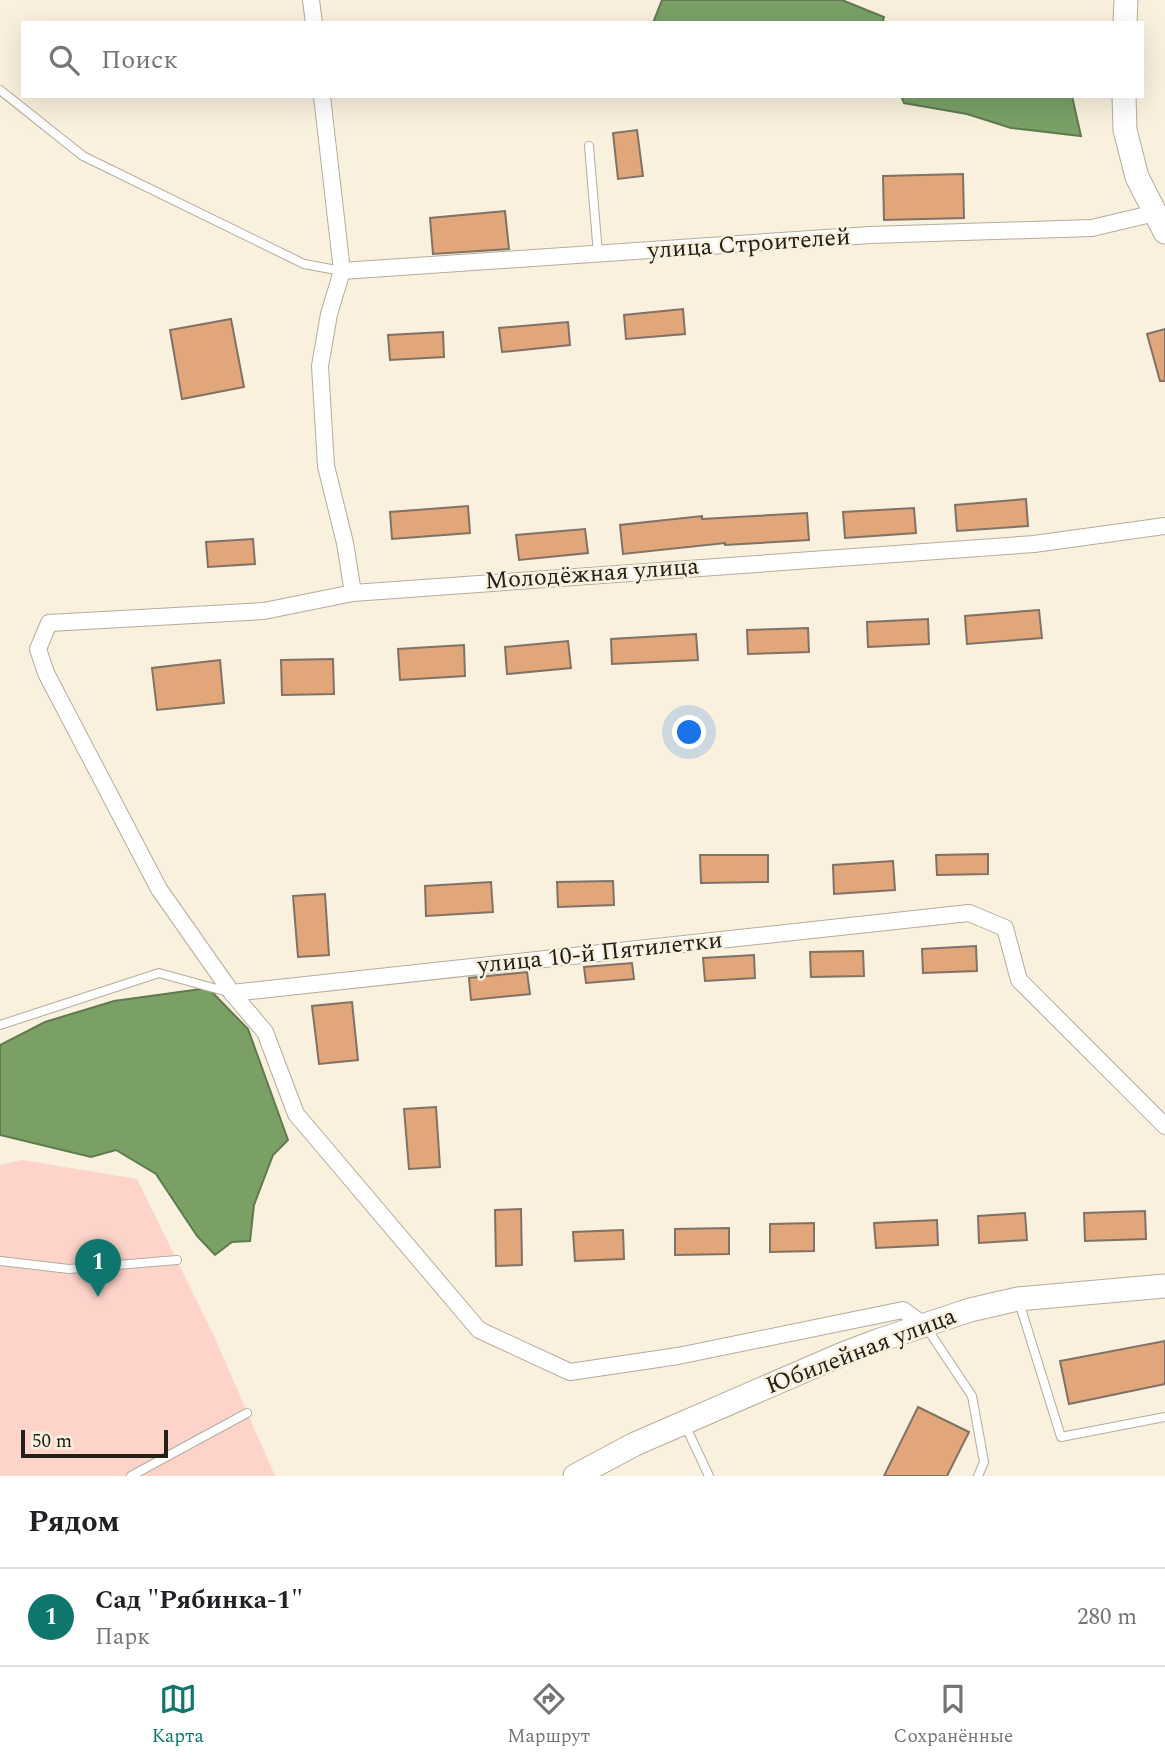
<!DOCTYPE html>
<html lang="ru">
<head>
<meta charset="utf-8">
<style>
  body { margin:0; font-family:Spectral,serif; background:#f6f6f6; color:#202124 }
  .scale { position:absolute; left:21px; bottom:18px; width:147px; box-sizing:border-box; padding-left:7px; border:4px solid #232019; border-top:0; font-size:19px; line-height:24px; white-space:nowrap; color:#232019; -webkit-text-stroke:5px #f9f0de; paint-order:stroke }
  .you { position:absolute; left:690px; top:733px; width:24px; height:24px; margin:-18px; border:5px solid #fff; border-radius:50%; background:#1a73e8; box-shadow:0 0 0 10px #1a73e833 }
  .badge { display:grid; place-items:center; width:46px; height:46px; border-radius:50%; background:#0f766e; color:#fff; font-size:23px; font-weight:700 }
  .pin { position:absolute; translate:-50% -58px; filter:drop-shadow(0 2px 4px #0008) }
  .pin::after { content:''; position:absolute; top:37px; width:24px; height:21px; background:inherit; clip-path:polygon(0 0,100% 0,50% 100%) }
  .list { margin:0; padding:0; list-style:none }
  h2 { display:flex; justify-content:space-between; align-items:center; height:91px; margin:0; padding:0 28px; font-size:30px }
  h2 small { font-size:23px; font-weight:400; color:#757577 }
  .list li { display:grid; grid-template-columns:46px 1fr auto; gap:21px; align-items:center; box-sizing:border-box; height:98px; padding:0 28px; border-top:2px solid #e0e0e0 }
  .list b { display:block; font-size:26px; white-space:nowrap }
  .list p { margin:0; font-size:23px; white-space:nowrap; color:#757577 }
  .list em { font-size:23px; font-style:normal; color:#757577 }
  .icon { flex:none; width:38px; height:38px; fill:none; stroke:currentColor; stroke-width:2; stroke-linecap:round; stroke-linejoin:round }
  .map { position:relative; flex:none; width:1165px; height:1476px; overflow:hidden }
  .search { position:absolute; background:#fff; box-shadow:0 7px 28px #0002; left:21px; right:21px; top:21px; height:77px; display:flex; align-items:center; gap:18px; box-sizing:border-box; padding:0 24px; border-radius:0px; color:#757577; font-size:26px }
  .sheet { height:189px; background:#fff }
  nav { display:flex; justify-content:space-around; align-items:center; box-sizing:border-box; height:98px; border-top:2px solid #e0e0e0; background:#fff; font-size:19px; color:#757577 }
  nav a { display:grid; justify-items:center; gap:4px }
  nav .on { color:#0f766e }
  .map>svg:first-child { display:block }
  .green { fill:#fdd3ca }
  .water { fill:#7aa066; stroke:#607a4f; stroke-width:2 }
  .building { fill:#e1a679; stroke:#817166; stroke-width:2 }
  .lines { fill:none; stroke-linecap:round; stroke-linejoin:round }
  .lane-casing { stroke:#b5ac9b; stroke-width:10 }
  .street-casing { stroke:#b5ac9b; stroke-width:18 }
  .secondary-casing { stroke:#b5ac9b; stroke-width:25 }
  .lane { stroke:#fff; stroke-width:8 }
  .street { stroke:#fff; stroke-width:16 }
  .secondary { stroke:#fff; stroke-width:23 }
  .labels { text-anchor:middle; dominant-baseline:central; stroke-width:5; stroke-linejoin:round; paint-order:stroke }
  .street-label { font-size:24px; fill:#232019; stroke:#f9f0de }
</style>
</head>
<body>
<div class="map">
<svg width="1165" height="1476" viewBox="0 0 1165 1476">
  <rect width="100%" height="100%" fill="#f9f0de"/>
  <path class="green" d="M22,1160L137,1179L213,1334L275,1476H0V1165Z"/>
  <g class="water">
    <path d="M662,0H842L884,17L882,23H653Z"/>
    <path d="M901,96H1072L1081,136L1011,128L967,114L904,103Z"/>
    <path d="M208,988L248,1029L288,1140L273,1155L254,1205L250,1241L232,1242L215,1255L197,1236L156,1174L116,1150L91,1157L0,1135V1045L45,1022L114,1001Z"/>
  </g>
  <g class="building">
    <path d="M637,130L643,176L618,179L613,133Z"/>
    <path d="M963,174L964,218L884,220L883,176Z"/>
    <path d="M505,211L509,249L433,254L430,218Z"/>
    <path d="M683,309L685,334L626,339L624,315Z"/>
    <path d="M231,319L244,387L182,399L170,330Z"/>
    <path d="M568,322L570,345L502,352L499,328Z"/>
    <path d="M1165,329V381H1160L1147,334Z"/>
    <path d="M443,332L444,357L390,360L388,335Z"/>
    <path d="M1026,499L1028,526L957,531L955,505Z"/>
    <path d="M468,506L470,533L392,539L390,512Z"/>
    <path d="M914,508L916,533L845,538L843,512Z"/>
    <path d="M807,513L809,540L725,545V543L623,554L620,525L702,516V519Z"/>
    <path d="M585,529L588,553L519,560L516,535Z"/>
    <path d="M253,539L255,564L208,567L206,542Z"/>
    <path d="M1039,610L1042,638L967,644L965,616Z"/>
    <path d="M928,619L929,644L868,647L867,622Z"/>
    <path d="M808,628L809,652L748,654L747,630Z"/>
    <path d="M696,634L698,660L612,664L611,639Z"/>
    <path d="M568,641L571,668L507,674L505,647Z"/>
    <path d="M464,645L465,676L400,680L398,649Z"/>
    <path d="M333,659L334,694L282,695L281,660Z"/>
    <path d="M220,660L224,703L157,710L152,668Z"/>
    <path d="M988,854V874L937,875L936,855Z"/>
    <path d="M700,855H768V882L701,883Z"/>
    <path d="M893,861L895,890L834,894L833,865Z"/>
    <path d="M613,881L614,905L558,907L557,882Z"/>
    <path d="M491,882L493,912L426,916L425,886Z"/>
    <path d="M325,894L329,955L298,957L293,896Z"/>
    <path d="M976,946L977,971L923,973L922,949Z"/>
    <path d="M863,951L864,976L811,977L810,952Z"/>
    <path d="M754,955L755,978L705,981L703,958Z"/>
    <path d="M632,963L634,979L586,983L584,967Z"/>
    <path d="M527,972L530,994L471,1000L469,978Z"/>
    <path d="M352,1002L358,1060L319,1064L312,1006Z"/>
    <path d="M436,1107L440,1167L409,1169L404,1109Z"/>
    <path d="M521,1209L522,1265L496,1266L495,1210Z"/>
    <path d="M1145,1211L1146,1239L1085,1241L1084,1213Z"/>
    <path d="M1025,1213L1027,1240L979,1243L978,1216Z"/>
    <path d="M937,1220L938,1245L876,1248L874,1223Z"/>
    <path d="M814,1223V1251L770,1252V1224Z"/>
    <path d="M729,1228V1254L675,1255V1229Z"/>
    <path d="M623,1230L624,1259L575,1261L573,1232Z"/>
    <path d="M1165,1341V1384L1069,1404L1060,1361Z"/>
    <path d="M918,1407L969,1432L947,1476H884Z"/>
  </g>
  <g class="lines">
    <g class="lane-casing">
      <g id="lane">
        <path d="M0,90L83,156L304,264L342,271"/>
        <path d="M589,146L598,254"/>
        <path d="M0,1025L159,973L228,992"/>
        <path d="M0,1261L69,1269L177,1260"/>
        <path d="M1019,1302L1061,1437L1165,1417"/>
        <path d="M926,1327L972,1396L984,1462L978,1476"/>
        <path d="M685,1425L709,1476"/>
        <path d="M131,1476L247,1413"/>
      </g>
    </g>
    <g class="street-casing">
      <g id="street">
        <path d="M311,0L314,23"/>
        <path d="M322,96L342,271L329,314L320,366L326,466L345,543L353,593"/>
        <path d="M342,271L870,235L1092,228L1155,213"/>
        <path d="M232,993L969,913L1005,928L1019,980L1165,1126"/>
        <path d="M925,1326L903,1310L678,1356L570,1372L479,1330L296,1114L265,1032L232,993L159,889L46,673L38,649L49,623L264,611L353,593L1034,544L1165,526"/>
      </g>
    </g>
    <g class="secondary-casing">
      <g id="secondary">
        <path d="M1125,23L1126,0"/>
        <path d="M1124,96L1125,130L1137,177L1165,232"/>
        <path d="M575,1476L635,1444L838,1356L877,1341L970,1310L1018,1299L1165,1286"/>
      </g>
    </g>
    <use href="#lane" class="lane"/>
    <use href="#street" class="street"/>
    <use href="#secondary" class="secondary"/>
  </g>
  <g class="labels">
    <g class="street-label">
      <text transform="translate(749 244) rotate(-4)">улица Строителей</text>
      <text transform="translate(592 574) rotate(-4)">Молодёжная улица</text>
      <text transform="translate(600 953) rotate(-6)">улица 10-й Пятилетки</text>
      <text transform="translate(861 1351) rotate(-21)">Юбилейная улица</text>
    </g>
  </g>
</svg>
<div class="scale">50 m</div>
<div class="you"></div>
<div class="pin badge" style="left:98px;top:1297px">1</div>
<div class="search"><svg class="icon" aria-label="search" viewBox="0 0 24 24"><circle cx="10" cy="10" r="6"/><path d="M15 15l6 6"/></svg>Поиск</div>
</div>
<section class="sheet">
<h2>Рядом<small></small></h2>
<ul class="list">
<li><span class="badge">1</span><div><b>Сад &quot;Рябинка-1&quot;</b><p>Парк</p></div><em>280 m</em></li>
</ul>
</section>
<nav>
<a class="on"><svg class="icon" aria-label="map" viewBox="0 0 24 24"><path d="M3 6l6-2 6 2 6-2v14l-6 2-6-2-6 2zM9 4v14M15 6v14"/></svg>Карта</a>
<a><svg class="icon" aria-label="directions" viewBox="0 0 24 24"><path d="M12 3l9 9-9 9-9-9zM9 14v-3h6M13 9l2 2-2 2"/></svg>Маршрут</a>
<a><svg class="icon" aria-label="saved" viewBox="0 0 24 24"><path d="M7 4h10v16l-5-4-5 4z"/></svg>Сохранённые</a>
</nav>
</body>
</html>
